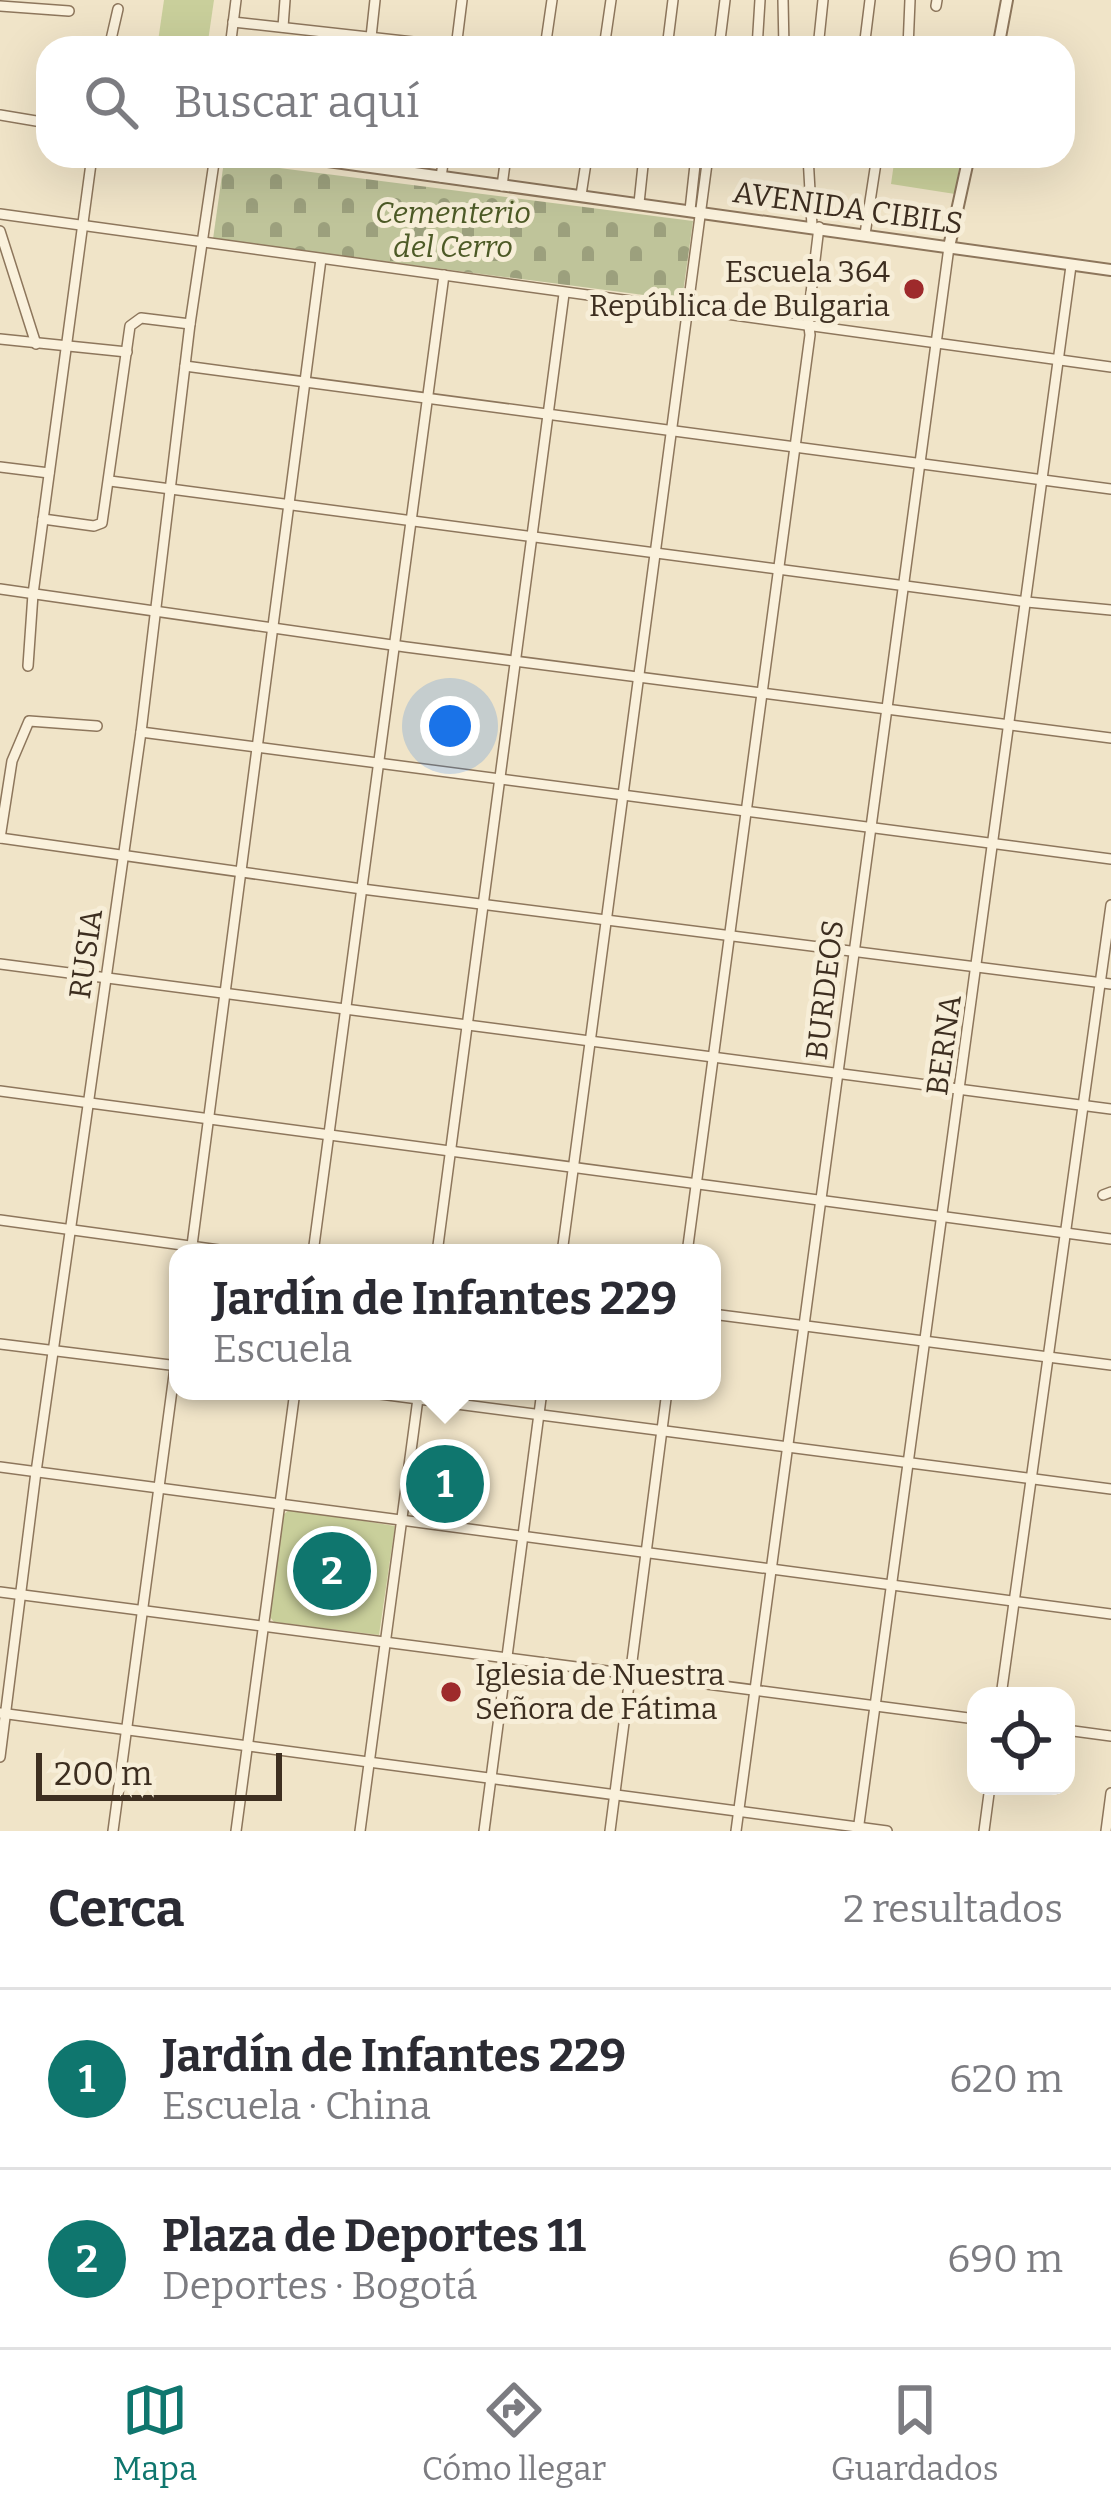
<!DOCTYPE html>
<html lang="es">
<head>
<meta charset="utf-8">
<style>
  body { margin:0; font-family:Bitter,serif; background:#f2f2f3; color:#2b2b33 }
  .controls { position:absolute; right:36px; bottom:36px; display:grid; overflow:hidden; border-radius:24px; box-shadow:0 12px 48px #0002 }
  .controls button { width:108px; height:108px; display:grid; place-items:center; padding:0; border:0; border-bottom:3px solid #e1e1e2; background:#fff; color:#2b2b33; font:60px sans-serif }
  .scale { position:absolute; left:36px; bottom:30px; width:246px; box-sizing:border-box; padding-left:12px; border:6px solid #3d2e20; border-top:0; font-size:33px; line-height:42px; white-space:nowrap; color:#3d2e20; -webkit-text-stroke:9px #f7eed8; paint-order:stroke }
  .you { position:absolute; left:450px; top:726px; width:42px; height:42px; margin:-30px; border:9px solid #fff; border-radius:50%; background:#1a73e8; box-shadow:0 0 0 18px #1a73e833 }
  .badge { display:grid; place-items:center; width:78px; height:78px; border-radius:50%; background:#0f766e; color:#fff; font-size:39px; font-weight:700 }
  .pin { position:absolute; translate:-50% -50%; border:6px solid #fff; box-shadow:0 3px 12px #0006 }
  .popup { position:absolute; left:169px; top:1244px; width:552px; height:156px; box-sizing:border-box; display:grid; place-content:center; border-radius:24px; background:#fff; filter:drop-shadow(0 3px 9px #0005); font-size:39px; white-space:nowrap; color:#7c7c81 }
  .popup b { font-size:45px; color:#2b2b33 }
  .popup::after { content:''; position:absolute; left:50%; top:100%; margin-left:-24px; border:24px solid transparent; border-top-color:#fff }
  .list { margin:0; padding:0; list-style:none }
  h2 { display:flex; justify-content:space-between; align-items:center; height:156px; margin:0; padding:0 48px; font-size:51px }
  h2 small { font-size:39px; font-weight:400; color:#7c7c81 }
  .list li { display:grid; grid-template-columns:78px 1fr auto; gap:36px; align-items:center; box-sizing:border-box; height:180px; padding:0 48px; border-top:3px solid #e1e1e2 }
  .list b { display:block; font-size:45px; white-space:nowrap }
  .list p { margin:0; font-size:39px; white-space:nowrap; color:#7c7c81 }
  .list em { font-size:39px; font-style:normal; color:#7c7c81 }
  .icon { flex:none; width:66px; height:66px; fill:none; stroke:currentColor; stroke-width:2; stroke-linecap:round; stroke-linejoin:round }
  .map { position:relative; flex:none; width:1111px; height:1831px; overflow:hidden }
  .search { position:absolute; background:#fff; box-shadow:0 12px 48px #0002; left:36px; right:36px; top:36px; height:132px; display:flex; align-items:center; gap:30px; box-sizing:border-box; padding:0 42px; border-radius:36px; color:#7c7c81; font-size:45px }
  .sheet { height:516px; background:#fff }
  nav { display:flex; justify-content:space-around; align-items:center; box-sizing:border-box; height:168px; border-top:3px solid #e1e1e2; background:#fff; font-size:33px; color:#7c7c81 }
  nav a { display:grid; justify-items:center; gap:6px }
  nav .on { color:#0f766e }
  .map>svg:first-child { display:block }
  .grass { fill:#c9cf9b }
  .cemetery { fill:url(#cemetery-stones) }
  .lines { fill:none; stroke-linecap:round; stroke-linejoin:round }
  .minor-casing { stroke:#8d765c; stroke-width:12 }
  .tertiary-casing { stroke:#8d765c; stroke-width:14 }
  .minor { stroke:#faf1dc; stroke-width:9 }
  .tertiary { stroke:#faf1dc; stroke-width:10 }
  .poi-dot { fill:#9e2a2b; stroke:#f7eed8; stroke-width:4.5 }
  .labels { text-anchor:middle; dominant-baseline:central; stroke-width:10; stroke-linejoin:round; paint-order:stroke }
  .street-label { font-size:30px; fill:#3d2e20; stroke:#f7eed8 }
  .park-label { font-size:30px; font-style:italic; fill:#4d5a26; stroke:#f7eed8 }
  .poi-label { font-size:30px; fill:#3d2e20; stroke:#f7eed8; text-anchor:end }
</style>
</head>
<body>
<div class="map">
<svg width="1111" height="1831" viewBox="0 0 1111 1831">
  <defs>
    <pattern id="cemetery-stones" width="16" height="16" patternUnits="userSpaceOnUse" patternTransform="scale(3)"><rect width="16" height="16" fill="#bfc49a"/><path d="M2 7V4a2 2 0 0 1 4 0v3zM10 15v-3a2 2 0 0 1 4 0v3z" fill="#9ca07d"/></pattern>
  </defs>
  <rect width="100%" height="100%" fill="#f0e4c8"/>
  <g class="grass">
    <path d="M164,0H214L207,48H157Z"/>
    <path d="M895,156H961L955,194L891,184Z"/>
    <path d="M290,1509L395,1526L379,1635L274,1622L270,1617L282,1516Z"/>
  </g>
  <path class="cemetery" d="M224,161L693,221L682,300L213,239Z"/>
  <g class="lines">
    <g class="minor-casing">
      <g id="minor">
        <path d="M783,0L784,48"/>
        <path d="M0,6L69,11"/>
        <path d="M936,6L937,0"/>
        <path d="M233,22L467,48"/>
        <path d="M283,27L285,0"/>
        <path d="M371,37L375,0"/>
        <path d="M109,48L118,9"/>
        <path d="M230,48L236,0"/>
        <path d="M456,48L462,0"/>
        <path d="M545,48L552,0"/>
        <path d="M604,48L611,0"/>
        <path d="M667,48L673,0"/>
        <path d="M719,48L725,0"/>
        <path d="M757,48L760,0"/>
        <path d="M818,48L823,0"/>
        <path d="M864,48L870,0"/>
        <path d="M908,48L910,0"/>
        <path d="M0,115L48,123"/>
        <path d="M752,156L810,161"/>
        <path d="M808,156L812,226"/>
        <path d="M441,177L444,156"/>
        <path d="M502,186L506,156"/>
        <path d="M581,195L587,156"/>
        <path d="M639,203L644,156"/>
        <path d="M690,210L696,156"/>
        <path d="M0,214L1111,367"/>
        <path d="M0,231L36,344"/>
        <path d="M865,234L877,156"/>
        <path d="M0,339L127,352"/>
        <path d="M185,366L1111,489"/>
        <path d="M0,467L49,473"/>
        <path d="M110,481L1027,602L1111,610"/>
        <path d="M43,519L94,526L102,523L130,326L141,318L190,324"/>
        <path d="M0,589L406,647L1111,738"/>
        <path d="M28,666L33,594L92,156"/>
        <path d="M141,732L1111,859"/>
        <path d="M0,838L362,889L1111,984"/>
        <path d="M0,838L12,761L29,721L97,726"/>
        <path d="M0,964L1111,1109"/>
        <path d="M0,1091L1111,1239"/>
        <path d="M1103,1195L1111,1192"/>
        <path d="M0,1220L241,1253"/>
        <path d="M191,1253L321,259"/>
        <path d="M313,1253L444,275"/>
        <path d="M437,1253L564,294"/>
        <path d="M562,1253L708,156"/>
        <path d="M687,1253L810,335L808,318L819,227"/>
        <path d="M712,1314L1111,1365"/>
        <path d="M0,1344L178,1366"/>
        <path d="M357,1391L1111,1489"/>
        <path d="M0,1467L1111,1614"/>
        <path d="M0,1592L976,1719"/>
        <path d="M1001,1696L1111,905"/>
        <path d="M0,1713L887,1831"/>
        <path d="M1066,1730L1111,1736"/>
        <path d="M0,1757L36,1472L141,732L190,324L215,156"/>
        <path d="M113,1831L178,1345"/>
        <path d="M236,1831L295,1391"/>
        <path d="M360,1831L419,1391"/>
        <path d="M484,1831L542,1391"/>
        <path d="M610,1831L667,1391"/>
        <path d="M736,1831L949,247"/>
        <path d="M858,1831L1071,266"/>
        <path d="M984,1831L990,1786"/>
        <path d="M1106,1831L1111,1793"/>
      </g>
    </g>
    <g class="tertiary-casing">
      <g id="tertiary">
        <path d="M998,48L1007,0"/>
        <path d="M292,156L1111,270"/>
        <path d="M949,247L969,156"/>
      </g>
    </g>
    <use href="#minor" class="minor"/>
    <use href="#tertiary" class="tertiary"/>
  </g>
  <g class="poi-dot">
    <circle cx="914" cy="289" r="12"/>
    <circle cx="451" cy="1692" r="12"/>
  </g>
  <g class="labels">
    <g class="street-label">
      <text transform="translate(848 208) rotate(8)">AVENIDA CIBILS</text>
      <text transform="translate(86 954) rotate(-82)">RUSIA</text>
      <text transform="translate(825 990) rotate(-83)">BURDEOS</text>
      <text transform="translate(944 1045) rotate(-82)">BERNA</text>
    </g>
    <g class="park-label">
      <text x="453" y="213">Cementerio<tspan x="453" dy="34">del Cerro</tspan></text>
    </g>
    <g class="poi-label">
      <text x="890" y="272">Escuela 364<tspan x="890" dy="34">República de Bulgaria</tspan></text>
      <text x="475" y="1675" text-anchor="start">Iglesia de Nuestra<tspan x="475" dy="34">Señora de Fátima</tspan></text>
    </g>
  </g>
</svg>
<div class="controls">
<button><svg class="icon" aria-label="locate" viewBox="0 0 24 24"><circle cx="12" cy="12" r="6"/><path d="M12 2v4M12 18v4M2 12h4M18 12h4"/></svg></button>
</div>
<div class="scale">200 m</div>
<div class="you"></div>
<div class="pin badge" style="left:445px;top:1484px">1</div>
<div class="popup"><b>Jardín de Infantes 229</b>Escuela</div>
<div class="pin badge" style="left:332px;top:1571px">2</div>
<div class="search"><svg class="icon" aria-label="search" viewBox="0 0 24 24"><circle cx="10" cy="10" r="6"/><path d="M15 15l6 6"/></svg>Buscar aquí</div>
</div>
<section class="sheet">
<h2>Cerca<small>2 resultados</small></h2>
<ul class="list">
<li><span class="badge">1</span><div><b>Jardín de Infantes 229</b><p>Escuela · China</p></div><em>620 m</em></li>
<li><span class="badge">2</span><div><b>Plaza de Deportes 11</b><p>Deportes · Bogotá</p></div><em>690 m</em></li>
</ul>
</section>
<nav>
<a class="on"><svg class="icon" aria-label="map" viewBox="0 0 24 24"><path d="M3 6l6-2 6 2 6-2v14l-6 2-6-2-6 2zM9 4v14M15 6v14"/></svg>Mapa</a>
<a><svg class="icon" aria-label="directions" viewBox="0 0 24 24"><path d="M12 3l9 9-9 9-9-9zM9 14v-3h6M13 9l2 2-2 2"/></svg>Cómo llegar</a>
<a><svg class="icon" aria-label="saved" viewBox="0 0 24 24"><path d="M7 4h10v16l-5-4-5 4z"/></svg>Guardados</a>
</nav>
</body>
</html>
